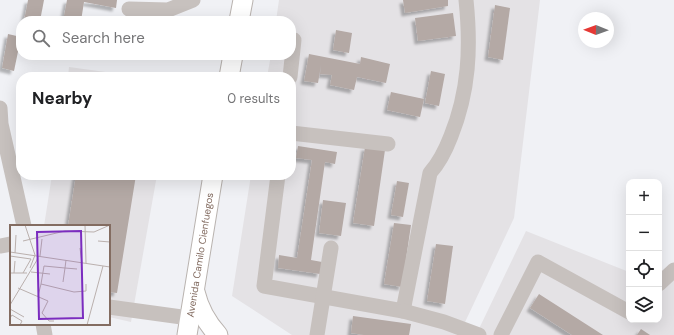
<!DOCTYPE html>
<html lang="en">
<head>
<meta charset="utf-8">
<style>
  body { margin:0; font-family:"DM Sans",sans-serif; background:#f6f6f6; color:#202124 }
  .controls { position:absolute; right:12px; bottom:12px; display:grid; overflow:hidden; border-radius:8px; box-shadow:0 4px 16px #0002 }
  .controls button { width:36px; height:36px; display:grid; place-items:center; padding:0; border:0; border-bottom:1px solid #e0e0e0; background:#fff; color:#202124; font:20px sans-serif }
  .compass { position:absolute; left:578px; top:12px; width:36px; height:36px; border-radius:50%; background:#fff; box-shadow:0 4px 16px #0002; rotate:271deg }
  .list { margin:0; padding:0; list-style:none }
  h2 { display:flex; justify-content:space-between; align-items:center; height:52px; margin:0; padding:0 16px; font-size:17px }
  h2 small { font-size:13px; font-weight:400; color:#757577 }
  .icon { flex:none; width:22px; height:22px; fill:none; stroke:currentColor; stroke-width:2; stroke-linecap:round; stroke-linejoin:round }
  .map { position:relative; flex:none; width:674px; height:335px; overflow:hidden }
  .search { position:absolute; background:#fff; box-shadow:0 4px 16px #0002; left:16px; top:16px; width:280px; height:44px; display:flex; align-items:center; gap:10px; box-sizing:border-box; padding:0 14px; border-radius:16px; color:#757577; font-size:15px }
  .panel { position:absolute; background:#fff; box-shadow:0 4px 16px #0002; left:16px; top:72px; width:280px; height:108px; border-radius:16px }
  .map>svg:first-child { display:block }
  .built { fill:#e4e2e5 }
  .building { fill:#b4a9a5; filter:url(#shadow) }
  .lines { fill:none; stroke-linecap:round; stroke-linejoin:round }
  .major-casing { stroke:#b9b3af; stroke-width:21 }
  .minor { stroke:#c7c1be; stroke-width:15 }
  .major { stroke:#fff; stroke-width:19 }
  .labels { text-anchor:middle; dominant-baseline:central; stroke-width:4; stroke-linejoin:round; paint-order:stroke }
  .street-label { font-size:10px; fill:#836c61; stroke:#fff }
  .inset-road { fill:none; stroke:#bab0ad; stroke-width:1 }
  .view { fill:#7b2cbf; fill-opacity:0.15; stroke:#7b2cbf; stroke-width:2 }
  .inset-edge { fill:none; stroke:#836c61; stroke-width:2 }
</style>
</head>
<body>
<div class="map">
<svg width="674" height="335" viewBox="0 0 674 335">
  <defs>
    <filter id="shadow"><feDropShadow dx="-3.5" dy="3.5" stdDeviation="1" flood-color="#0004"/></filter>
  </defs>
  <rect width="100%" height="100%" fill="#f0f1f5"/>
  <g class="built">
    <path d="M279,0H540L514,218L459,335H292L232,296L251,175H291V77H267L271,55H291V21H276Z"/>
    <path d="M69,67L142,77H68Z"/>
    <path d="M52,175H157L131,322L109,317V226H44Z"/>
    <path d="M526,231L629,272V320H659V276L674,270V335H476Z"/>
  </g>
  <g class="building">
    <path d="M28,0H44L40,21H24Z"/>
    <path d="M67,0H117L116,8L84,2L81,21H63Z"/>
    <path d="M403,0H448V6L405,13Z"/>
    <path d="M495,5L510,8L503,60L488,57Z"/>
    <path d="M453,13L456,36L418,41L415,18Z"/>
    <path d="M336,30L352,33L349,53L333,50Z"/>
    <path d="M8,34L21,37L14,71L2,68Z"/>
    <path d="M309,54L360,64L361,57L390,64L386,83L357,77L354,90L330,85L332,75L320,74L321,65L318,83L304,81Z"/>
    <path d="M431,71L445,74L439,106L425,103Z"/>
    <path d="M391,92L424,99L420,117L387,110Z"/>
    <path d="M298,146L337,152L335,164L325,162L311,260L322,262L320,274L278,268L279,255L297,258L312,160L296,158Z"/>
    <path d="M365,147L385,150L374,226L353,223Z"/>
    <path d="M76,175H136L117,293L109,292V226H68Z"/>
    <path d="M397,181L409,183L403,217L391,215Z"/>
    <path d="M323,200L346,203L341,236L319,233Z"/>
    <path d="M394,223L411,225L402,287L384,284Z"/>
    <path d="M436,244L453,246L445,304L427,301Z"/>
    <path d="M539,294L603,335H572L530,308Z"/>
    <path d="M353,316L411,324L409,335H364L351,333Z"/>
    <path d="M641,329L650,335H637Z"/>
  </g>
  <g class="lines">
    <g class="major-casing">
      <g id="major">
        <path d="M239,21L243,0"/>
        <path d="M229,77L233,55"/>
        <path d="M195,292C199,309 206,322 218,335"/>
        <path d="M187,335L213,175"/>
      </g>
    </g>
    <g class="minor">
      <path d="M129,9L168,10L193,0"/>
      <path d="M290,77L294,40"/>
      <path d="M0,108L1,124L24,226"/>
      <path d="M291,133L388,144"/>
      <path d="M278,175L264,286L403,311L430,173C440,162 446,149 451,136C469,91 471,48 466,0"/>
      <path d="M0,246L11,244"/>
      <path d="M659,284L674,270"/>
      <path d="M109,307L189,318"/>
      <path d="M403,311L444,322L479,335"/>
      <path d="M43,324L45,335"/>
      <path d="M317,335L331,248"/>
      <path d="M501,335L538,262L629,312"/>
    </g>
    <use href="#major" class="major"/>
  </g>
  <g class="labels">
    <g class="street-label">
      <text transform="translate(200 255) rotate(-81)">Avenida Camilo Cienfuegos</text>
    </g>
  </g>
  <g transform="translate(10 225)">
    <rect width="100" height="100" fill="#f0f1f5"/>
    <path class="inset-road" d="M15,0L25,30M75,0L76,38M13,16L55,6L84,7L100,0M88,16L100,17M70,23L72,38M0,27L100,42M5,28L6,10M0,31L21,34L13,48M30,31L32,14M56,35L55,43L34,41L31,59L64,67L76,66V59M20,43L25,30M21,47L40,49M0,48H17M4,48L5,36M53,57L55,43L67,44M8,63L38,76L32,88L39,96H44M28,71L31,59M0,80L27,35L28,31M0,84L14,92M0,93L2,90L12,96L10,100M77,100L93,41"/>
    <path class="view" d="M71,6L73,93L29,94L27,7Z"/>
    <rect width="100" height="100" class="inset-edge"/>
  </g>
</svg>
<div class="controls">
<button>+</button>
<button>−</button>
<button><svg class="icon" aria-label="locate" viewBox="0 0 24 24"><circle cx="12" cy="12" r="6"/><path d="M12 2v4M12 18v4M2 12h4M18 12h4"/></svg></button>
<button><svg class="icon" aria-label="layers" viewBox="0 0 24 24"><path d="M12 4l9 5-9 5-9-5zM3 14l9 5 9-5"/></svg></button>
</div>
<svg class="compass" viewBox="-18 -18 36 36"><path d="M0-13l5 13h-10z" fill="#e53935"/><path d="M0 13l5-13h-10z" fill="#757577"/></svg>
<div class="search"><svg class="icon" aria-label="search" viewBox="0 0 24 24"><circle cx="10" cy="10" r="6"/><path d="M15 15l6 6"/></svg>Search here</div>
<section class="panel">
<h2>Nearby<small>0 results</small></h2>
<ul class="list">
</ul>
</section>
</div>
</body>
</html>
